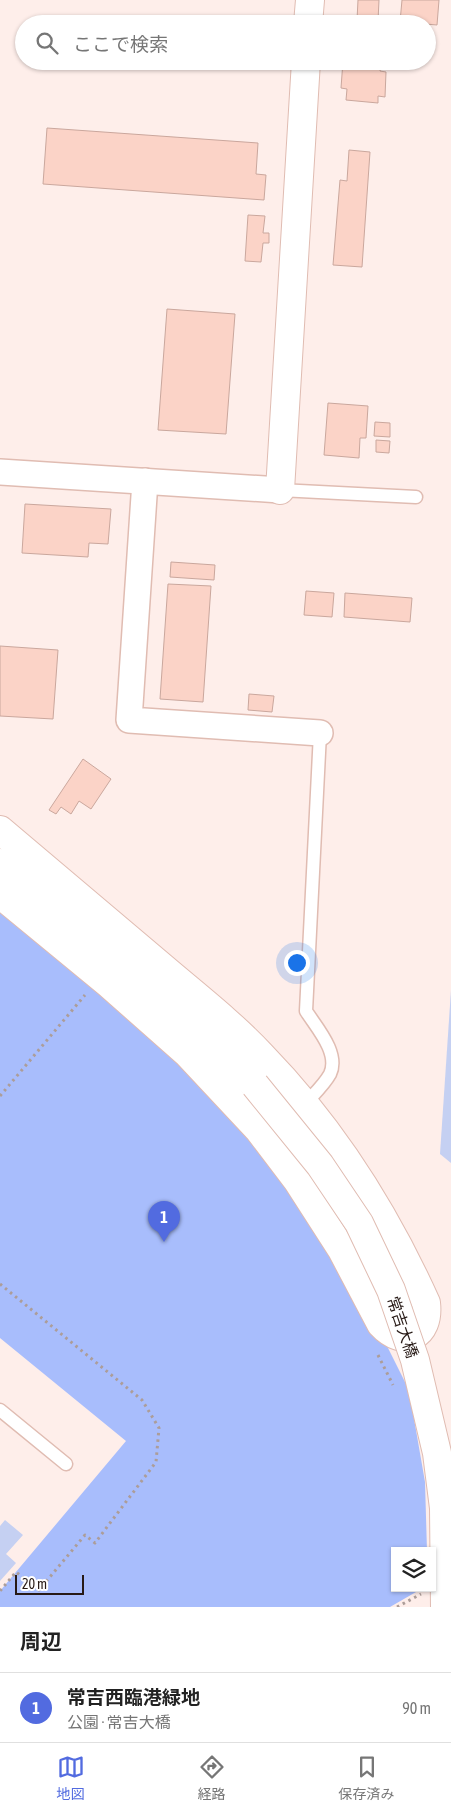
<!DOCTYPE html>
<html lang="ja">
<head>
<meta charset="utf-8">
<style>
  body { margin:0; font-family:"Asap Condensed","Noto Sans JP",sans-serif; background:#f6f6f6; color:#222 }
  .controls { position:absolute; right:15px; bottom:15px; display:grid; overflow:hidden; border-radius:0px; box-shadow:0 1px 4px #0004 }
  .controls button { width:45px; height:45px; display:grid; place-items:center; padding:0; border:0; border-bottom:1px solid #e0e0e0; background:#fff; color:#222; font:25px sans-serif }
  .scale { position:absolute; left:15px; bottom:12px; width:69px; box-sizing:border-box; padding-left:5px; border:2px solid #271a16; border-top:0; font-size:14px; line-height:18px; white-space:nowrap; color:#271a16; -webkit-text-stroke:4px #fff; paint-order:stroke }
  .you { position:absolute; left:296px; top:962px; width:18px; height:18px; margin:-12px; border:4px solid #fff; border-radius:50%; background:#1a73e8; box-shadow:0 0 0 8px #1a73e833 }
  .badge { display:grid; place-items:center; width:32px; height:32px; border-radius:50%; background:#526be0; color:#fff; font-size:16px; font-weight:700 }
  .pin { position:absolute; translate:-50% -41px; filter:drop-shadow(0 1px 2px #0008) }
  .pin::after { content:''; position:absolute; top:26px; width:18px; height:15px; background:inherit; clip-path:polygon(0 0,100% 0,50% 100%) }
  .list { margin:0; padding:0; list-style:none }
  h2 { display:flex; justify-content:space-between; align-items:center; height:65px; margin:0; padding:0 20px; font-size:21px }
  h2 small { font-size:16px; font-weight:400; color:#767676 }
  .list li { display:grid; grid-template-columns:32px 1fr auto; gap:15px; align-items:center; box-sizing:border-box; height:70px; padding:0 20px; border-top:1px solid #e0e0e0 }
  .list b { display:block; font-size:19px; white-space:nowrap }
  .list p { margin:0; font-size:16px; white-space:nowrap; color:#767676 }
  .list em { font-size:16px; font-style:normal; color:#767676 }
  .icon { flex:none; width:28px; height:28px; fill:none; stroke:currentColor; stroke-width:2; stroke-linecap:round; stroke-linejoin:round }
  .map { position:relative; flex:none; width:451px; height:1607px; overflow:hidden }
  .search { position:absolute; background:#fff; box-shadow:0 1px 4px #0004; left:15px; right:15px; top:15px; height:55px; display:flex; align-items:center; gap:12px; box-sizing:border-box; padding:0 18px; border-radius:28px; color:#767676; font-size:19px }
  .sheet { height:135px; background:#fff }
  nav { display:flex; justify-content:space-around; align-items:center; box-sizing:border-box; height:70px; border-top:1px solid #e0e0e0; background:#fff; font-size:14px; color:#767676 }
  nav a { display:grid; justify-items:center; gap:2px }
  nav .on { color:#526be0 }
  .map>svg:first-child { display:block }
  .green { fill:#a8bdfc }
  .water { fill:#c5d0f2 }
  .pier { fill:#feeeea }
  .building { fill:#fbd3c7; stroke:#caa79d }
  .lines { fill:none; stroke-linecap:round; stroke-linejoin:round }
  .lane-casing { stroke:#e0bcb2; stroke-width:15 }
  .street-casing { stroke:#e0bcb2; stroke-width:28 }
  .secondary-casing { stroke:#e0bcb2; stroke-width:30 }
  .path { stroke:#ac9d99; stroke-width:3; stroke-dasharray:2.5 4; stroke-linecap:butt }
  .lane { stroke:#fff; stroke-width:12 }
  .street { stroke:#fff; stroke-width:25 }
  .secondary { stroke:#fff; stroke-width:28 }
  .secondary-bridge-casing { stroke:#e0bcb2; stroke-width:30; stroke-linecap:butt }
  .secondary-bridge { stroke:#fff; stroke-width:28 }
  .labels { text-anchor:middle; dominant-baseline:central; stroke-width:4; stroke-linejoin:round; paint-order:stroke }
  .street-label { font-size:16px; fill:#271a16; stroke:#fff }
</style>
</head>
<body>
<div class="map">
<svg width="451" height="1607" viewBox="0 0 451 1607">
  <rect width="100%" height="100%" fill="#feeeea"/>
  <path class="green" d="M0,899L92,976L276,1161L385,1342L409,1390L425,1482L427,1551H395V1588H423L390,1607H0V1591L126,1441L0,1338Z"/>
  <g class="water">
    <path d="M451,990V1163L440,1154Z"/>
    <path d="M5,1520L23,1535L6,1554L16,1563L0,1581V1526Z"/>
  </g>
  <path class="pier" d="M450,1583L451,1607H410L411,1605Z"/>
  <g class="building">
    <path d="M358,0H379L378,21L357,20Z"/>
    <path d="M402,0H439L437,25L400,22Z"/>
    <path d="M343,61H381L380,71L386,72L385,97L378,96V103L346,100L347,89L341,88Z"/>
    <path d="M47,128L258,143L256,174L266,175L264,200L43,184Z"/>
    <path d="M349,150L370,152L362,267L333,265L340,180L347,181Z"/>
    <path d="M248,215L265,216L263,233H269V243H263L261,262L245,261Z"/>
    <path d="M167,309L235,314L226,434L158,430Z"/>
    <path d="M328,403L368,406L366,438H360L359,458L324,455Z"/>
    <path d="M375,422L390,423V437L374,436Z"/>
    <path d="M376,440L390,441L389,453L376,452Z"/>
    <path d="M25,504L111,509L108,544L89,543L88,557L22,553Z"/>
    <path d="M171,562L215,565L214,580L170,577Z"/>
    <path d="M168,584L211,586L203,702L160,699Z"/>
    <path d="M306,591L334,593L332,617L304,615Z"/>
    <path d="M345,593L412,598L410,622L344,617Z"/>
    <path d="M0,646L58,650L53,719L0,716Z"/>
    <path d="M249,694L274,696L272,712L248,710Z"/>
    <path d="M83,759L111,779L91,809L79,801L71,814L61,807L56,814L49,810Z"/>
  </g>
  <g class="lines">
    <g class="lane-casing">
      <g id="lane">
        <path d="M280,490L416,497"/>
        <path d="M305,1104C313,1095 324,1085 330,1074C340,1053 316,1027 306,1011L320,733"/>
        <path d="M0,1410L66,1464"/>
      </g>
    </g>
    <g class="street-casing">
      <g id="street">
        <path d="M0,472L280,490"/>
        <path d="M145,481L129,720L320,733"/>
      </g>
    </g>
    <g class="secondary-casing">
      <g id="secondary">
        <path d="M308,24L310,0"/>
        <path d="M280,490L306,61"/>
        <path d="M0,830C54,876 108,922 162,967C196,996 231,1023 261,1055C331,1127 385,1212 426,1303C430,1336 404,1349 381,1324L342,1250L297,1180L259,1130L187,1053L109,984L0,894"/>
        <path d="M0,863L198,1030L255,1085"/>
      </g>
    </g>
    <g class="path">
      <path d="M0,1096L85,995"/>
      <path d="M0,1284L142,1400L159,1428L156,1462L95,1543L85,1535L39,1590L16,1572L0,1591"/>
      <path d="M378,1355L393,1385"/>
      <path d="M397,1607L421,1594"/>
    </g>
    <use href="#lane" class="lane"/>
    <use href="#street" class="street"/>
    <use href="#secondary" class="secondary"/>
    <g class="secondary-bridge-casing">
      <path id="secondary-bridge" d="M255,1085L320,1165L359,1223L391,1290L415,1360L437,1453L444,1508L445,1607"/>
    </g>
    <use href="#secondary-bridge" class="secondary-bridge"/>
  </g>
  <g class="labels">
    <g class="street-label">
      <text transform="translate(403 1327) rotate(71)">常吉大橋</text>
    </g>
  </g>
</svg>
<div class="controls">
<button><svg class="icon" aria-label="layers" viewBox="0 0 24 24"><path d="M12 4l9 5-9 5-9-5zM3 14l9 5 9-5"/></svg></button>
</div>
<div class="scale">20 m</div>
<div class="you"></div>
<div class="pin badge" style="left:164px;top:1242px">1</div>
<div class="search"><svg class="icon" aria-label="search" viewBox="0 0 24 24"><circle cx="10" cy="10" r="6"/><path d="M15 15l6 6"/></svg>ここで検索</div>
</div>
<section class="sheet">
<h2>周辺<small></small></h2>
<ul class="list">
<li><span class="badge">1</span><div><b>常吉西臨港緑地</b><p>公園 · 常吉大橋</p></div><em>90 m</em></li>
</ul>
</section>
<nav>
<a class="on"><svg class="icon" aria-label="map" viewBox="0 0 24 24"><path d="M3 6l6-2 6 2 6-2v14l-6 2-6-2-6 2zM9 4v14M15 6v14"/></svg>地図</a>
<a><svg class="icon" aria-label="directions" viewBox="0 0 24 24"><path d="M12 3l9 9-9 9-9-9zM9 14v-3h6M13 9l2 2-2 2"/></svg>経路</a>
<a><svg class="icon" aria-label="saved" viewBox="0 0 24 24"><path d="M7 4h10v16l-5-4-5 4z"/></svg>保存済み</a>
</nav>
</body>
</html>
